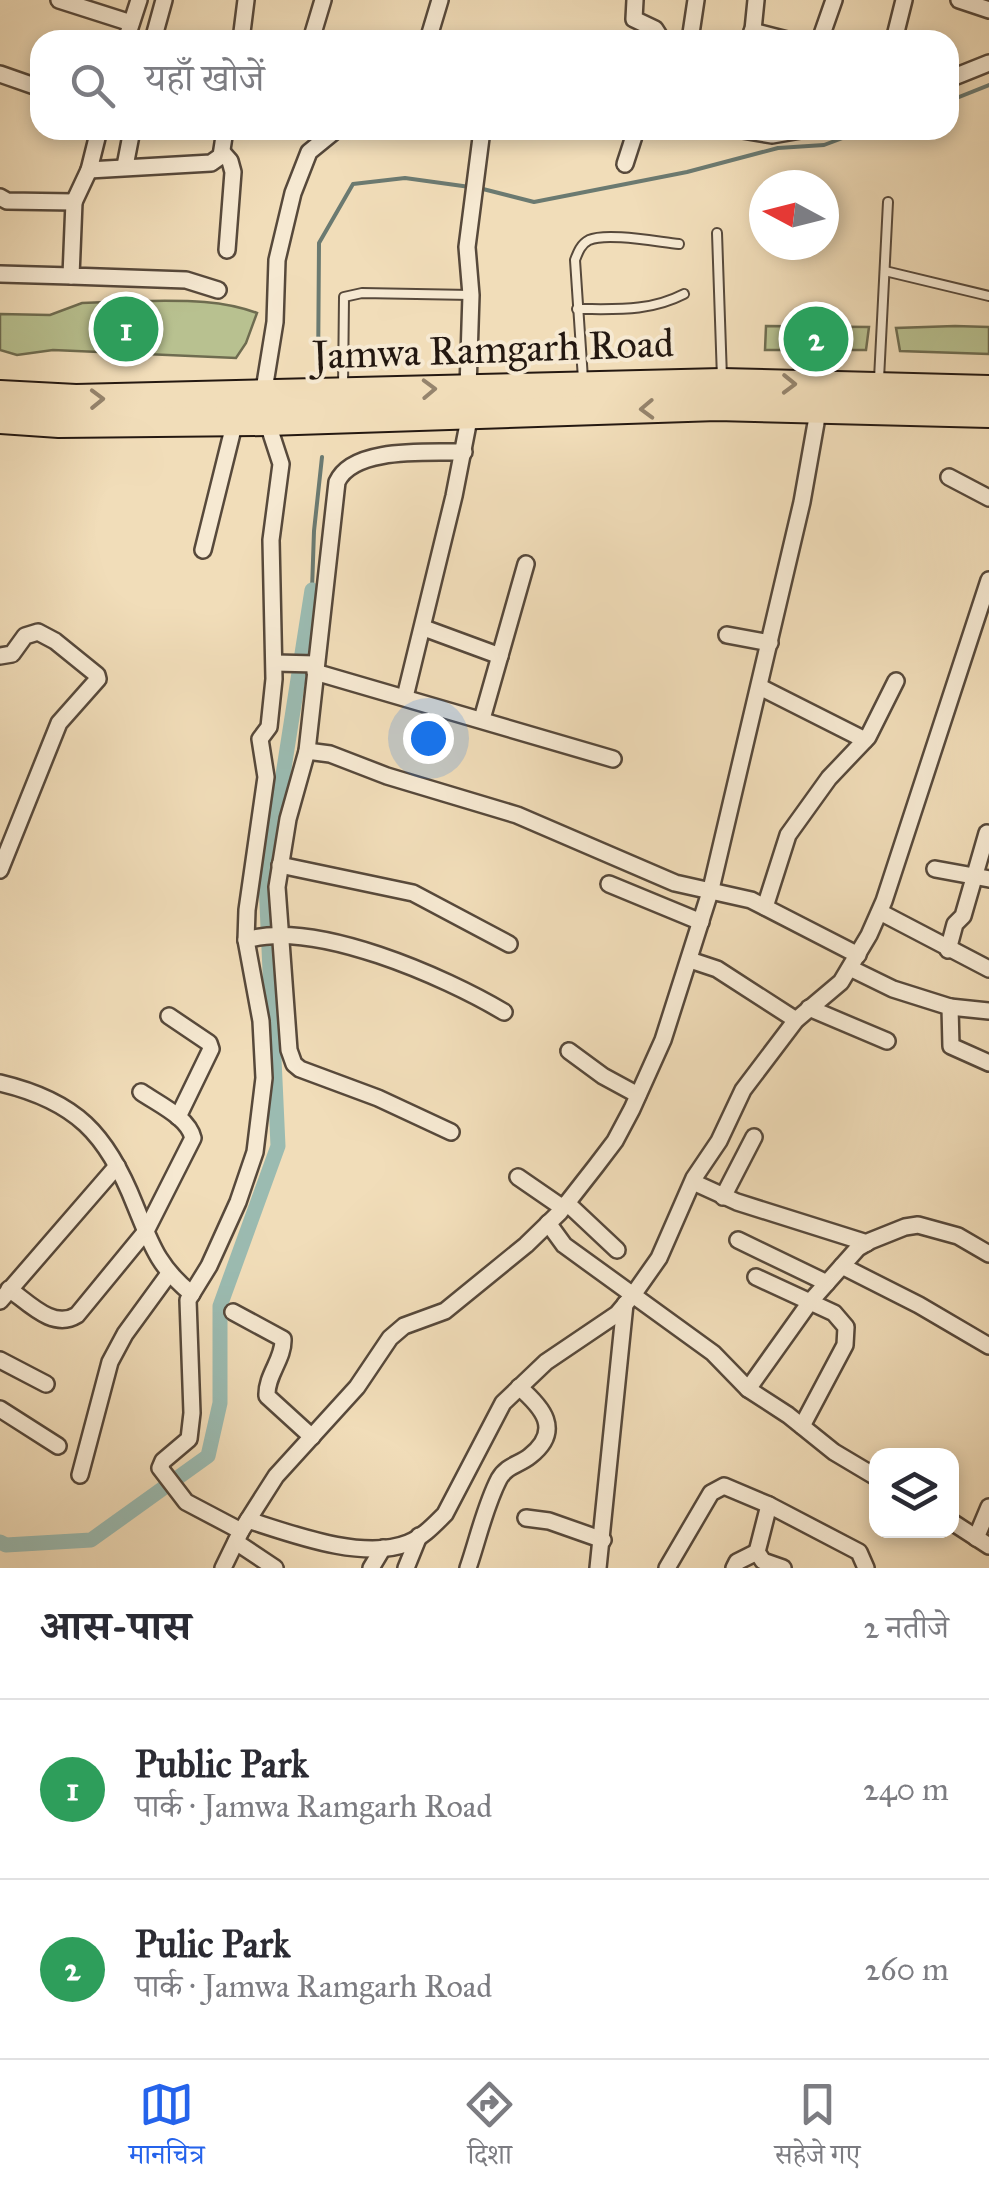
<!DOCTYPE html>
<html lang="hi">
<head>
<meta charset="utf-8">
<style>
  body { margin:0; font-family:"IM FELL Great Primer","Noto Serif Devanagari",serif; background:#f2f2f3; color:#2b2b33 }
  .controls { position:absolute; right:30px; bottom:30px; display:grid; overflow:hidden; border-radius:20px; box-shadow:0 5px 15px #0003 }
  .controls button { width:90px; height:90px; display:grid; place-items:center; padding:0; border:0; border-bottom:2px solid #e1e1e2; background:#fff; color:#2b2b33; font:50px sans-serif }
  .compass { position:absolute; left:749px; top:170px; width:90px; height:90px; border-radius:50%; background:#fff; box-shadow:0 5px 15px #0003; rotate:277deg }
  .you { position:absolute; left:428px; top:738px; width:35px; height:35px; margin:-25px; border:8px solid #fff; border-radius:50%; background:#1a73e8; box-shadow:0 0 0 15px #1a73e833 }
  .badge { display:grid; place-items:center; width:65px; height:65px; border-radius:50%; background:#2563eb; color:#fff; font-size:32px; font-weight:700 }
  .pin { position:absolute; translate:-50% -50%; border:5px solid #fff; box-shadow:0 2px 10px #0006 }
  .list { margin:0; padding:0; list-style:none }
  h2 { display:flex; justify-content:space-between; align-items:center; height:130px; margin:0; padding:0 40px; font-size:42px }
  h2 small { font-size:32px; font-weight:400; color:#7c7c81 }
  .list li { display:grid; grid-template-columns:65px 1fr auto; gap:30px; align-items:center; box-sizing:border-box; height:180px; padding:0 40px; border-top:2px solid #e1e1e2 }
  .list b { display:block; font-size:38px; white-space:nowrap }
  .list p { margin:0; font-size:32px; white-space:nowrap; color:#7c7c81 }
  .list em { font-size:32px; font-style:normal; color:#7c7c81 }
  .icon { flex:none; width:55px; height:55px; fill:none; stroke:currentColor; stroke-width:2; stroke-linecap:round; stroke-linejoin:round }
  .map { position:relative; flex:none; width:989px; height:1568px; overflow:hidden }
  .search { position:absolute; background:#fff; box-shadow:0 5px 15px #0003; left:30px; right:30px; top:30px; height:110px; display:flex; align-items:center; gap:25px; box-sizing:border-box; padding:0 35px; border-radius:30px; color:#7c7c81; font-size:38px }
  .sheet { height:490px; background:#fff }
  nav { display:flex; justify-content:space-around; align-items:center; box-sizing:border-box; height:140px; border-top:2px solid #e1e1e2; background:#fff; font-size:28px; color:#7c7c81 }
  nav a { display:grid; justify-items:center; gap:5px }
  nav .on { color:#2563eb }
  .map>svg:first-child { display:block }
  .green { fill:#b8c190; stroke:#6e6c50; stroke-width:2.5 }
  .lines { fill:none; stroke-linecap:round; stroke-linejoin:round }
  .stream { stroke:#6b7a71; stroke-width:4 }
  .canal { stroke:#9bbbb1; stroke-width:15 }
  .service-casing { stroke:#57493b; stroke-width:12 }
  .minor-casing { stroke:#57493b; stroke-width:20 }
  .trunk-casing { stroke:#241811; stroke-width:32 }
  .service { stroke:#f6e9d2; stroke-width:8 }
  .minor { stroke:#f6e9d2; stroke-width:15 }
  .trunk { stroke:#f1ddb9; stroke-width:28 }
  .oneway { stroke:#95846d }
  .labels { text-anchor:middle; dominant-baseline:central; stroke-width:8; stroke-linejoin:round; paint-order:stroke }
  .street-label { font-size:40px; fill:#241811; stroke:#f6e9d2 }
</style>
</head>
<body>
<div class="map">
<svg width="989" height="1568" viewBox="0 0 989 1568">
  <rect width="100%" height="100%" fill="#f1ddb9"/>
  <filter id="stains"><feTurbulence type="fractalNoise" baseFrequency=".002" numOctaves="4"/><feColorMatrix values="0 0 0 0 .2 0 0 0 0 .09 0 0 0 0 .02 0 0 0 .5 -.17"/></filter>
  <radialGradient id="worn" r=".72"><stop offset=".6" stop-color="#630" stop-opacity="0"/><stop offset="1" stop-color="#630" stop-opacity=".3"/></radialGradient>
  <g class="green">
    <path d="M133,301C175,301 217,298 257,313L246,343L236,358L53,350L17,355L0,350V314L50,315L82,303Z"/>
    <path d="M766,326L869,327L866,350H765Z"/>
    <path d="M955,326L989,327V354L900,351L896,328Z"/>
  </g>
  <g class="lines">
    <g class="stream">
      <path d="M949,101L989,85"/>
      <path d="M479,188L534,202L687,172L778,148L824,145L864,130"/>
      <path d="M318,378L319,243L353,184L405,178L470,187"/>
      <path d="M312,590L314,531L322,457"/>
    </g>
    <path class="canal" d="M0,1542L6,1545L91,1540L208,1456L220,1403V1306L278,1146L266,883L312,590"/>
    <g class="service-casing">
      <g id="service">
        <path d="M717,233L722,378"/>
        <path d="M885,271L989,296"/>
        <path d="M577,309C616,309 649,312 684,294"/>
        <path d="M583,379L575,260C578,252 581,244 589,240C607,232 658,242 679,244"/>
        <path d="M879,379L888,202"/>
        <path d="M343,388L344,297L362,293L471,295"/>
      </g>
    </g>
    <g class="minor-casing">
      <g id="minor">
        <path d="M59,0L131,23"/>
        <path d="M635,0L634,19L655,29L662,40"/>
        <path d="M959,0L989,10"/>
        <path d="M752,31L787,40"/>
        <path d="M126,40L139,0"/>
        <path d="M153,40L164,0"/>
        <path d="M241,40L246,0"/>
        <path d="M311,40L323,0"/>
        <path d="M428,40L440,0"/>
        <path d="M690,40L696,0"/>
        <path d="M752,40L756,0"/>
        <path d="M820,40L834,0"/>
        <path d="M894,40L904,0"/>
        <path d="M0,74L40,88"/>
        <path d="M949,79L989,63"/>
        <path d="M99,130L89,170L211,163L221,156L225,130"/>
        <path d="M742,130L772,135L801,130"/>
        <path d="M222,152L230,161L233,172L227,250"/>
        <path d="M625,164L636,130"/>
        <path d="M125,166L132,130"/>
        <path d="M0,197L7,201L74,202L89,170"/>
        <path d="M74,202L71,276L186,280L218,290"/>
        <path d="M0,274L71,276"/>
        <path d="M468,388L471,295L467,247L482,130"/>
        <path d="M263,396L275,322L277,260L293,193L309,152L336,130"/>
        <path d="M949,477L989,498"/>
        <path d="M203,550L235,421"/>
        <path d="M424,628L500,656"/>
        <path d="M727,635L770,643"/>
        <path d="M0,656L12,654L25,636L38,632L55,641L97,675L98,679L59,723L0,870"/>
        <path d="M275,663L316,664"/>
        <path d="M315,672L613,759"/>
        <path d="M760,687L865,740"/>
        <path d="M405,697L454,496L470,414"/>
        <path d="M482,719L526,564"/>
        <path d="M307,751L330,754L387,776L517,815L675,883L751,900L858,955"/>
        <path d="M280,865L413,893L509,944"/>
        <path d="M935,869L989,879"/>
        <path d="M609,884L701,922"/>
        <path d="M765,907L788,835L829,778L868,737L896,681"/>
        <path d="M880,912L989,969"/>
        <path d="M246,940C315,919 445,977 504,1012"/>
        <path d="M948,950L955,924L963,916L987,833"/>
        <path d="M690,960L717,969L796,1020"/>
        <path d="M850,968L893,989L950,1007L951,1046L989,1063"/>
        <path d="M950,1007L989,1011"/>
        <path d="M809,1008L887,1041"/>
        <path d="M169,1016L209,1043L211,1049L178,1117"/>
        <path d="M569,1051L603,1076L638,1095"/>
        <path d="M0,1083C76,1101 107,1134 135,1205C151,1244 158,1267 192,1294"/>
        <path d="M451,1132L378,1098L300,1069L294,1064L289,1050L277,887L288,819L307,751L337,482C353,446 430,453 464,452"/>
        <path d="M518,1177L563,1208"/>
        <path d="M693,1182L737,1202L867,1243"/>
        <path d="M723,1197L754,1137"/>
        <path d="M567,1203L617,1250"/>
        <path d="M548,1223L564,1245L713,1353L748,1389L788,1415L834,1452L876,1477"/>
        <path d="M738,1240L827,1283"/>
        <path d="M842,1266L919,1305L989,1346"/>
        <path d="M756,1277L834,1313L846,1327L845,1345L802,1426"/>
        <path d="M9,1289C29,1303 53,1330 77,1315L146,1231L193,1138C188,1117 158,1104 141,1092"/>
        <path d="M0,1301L117,1166"/>
        <path d="M233,1312L283,1339C284,1359 266,1375 267,1396L312,1437"/>
        <path d="M0,1360L46,1384"/>
        <path d="M748,1389L810,1302L858,1248L870,1241L905,1227L918,1225L958,1236L989,1254"/>
        <path d="M0,1409L58,1446"/>
        <path d="M80,1475L110,1362L125,1334L168,1275"/>
        <path d="M769,1505L757,1552L763,1561L783,1568"/>
        <path d="M526,1518L549,1521L603,1540"/>
        <path d="M248,1520C292,1534 363,1561 408,1543C423,1537 434,1525 445,1514L503,1403L546,1362L617,1314L633,1295L659,1258L694,1178L719,1141L743,1090L796,1020L841,982L869,935L884,901L989,580"/>
        <path d="M952,1522L989,1546"/>
        <path d="M241,1531L186,1502L160,1468L163,1461L189,1439L192,1413L188,1300L209,1266L238,1202L255,1152L264,1078L261,1021L246,940L247,910L266,777L260,739L269,727L274,679L271,540L281,464L267,421"/>
        <path d="M976,1538L989,1507"/>
        <path d="M236,1542L275,1568"/>
        <path d="M223,1568L241,1531L276,1476L357,1387L390,1338L404,1326L445,1311L526,1245L560,1212L596,1166L615,1141L632,1109L663,1040L711,889L802,502L816,423V407"/>
        <path d="M371,1568L383,1548"/>
        <path d="M406,1568L419,1536"/>
        <path d="M468,1568C478,1539 485,1506 499,1479C507,1465 519,1465 530,1456C563,1430 542,1407 519,1387"/>
        <path d="M598,1568L625,1304"/>
        <path d="M667,1568L711,1493L724,1486L769,1505L859,1552L866,1568"/>
        <path d="M734,1568L737,1562L757,1552"/>
      </g>
    </g>
    <g class="trunk-casing">
      <g id="trunk">
        <path d="M0,395L76,399L722,383L989,390"/>
        <path d="M0,419L59,423L267,421L717,406L989,413"/>
      </g>
    </g>
    <use href="#service" class="service"/>
    <use href="#minor" class="minor"/>
    <use href="#trunk" class="trunk"/>
  </g>
  <defs><path id="oneway-chevron" d="M-2-3.5L2.5 0L-2 3.5" fill="none" stroke-width="1.6" stroke-linecap="round" stroke-linejoin="round" transform="scale(2.5)"/></defs>
  <g class="oneway">
    <use href="#oneway-chevron" transform="translate(789 384) rotate(1)"/>
    <use href="#oneway-chevron" transform="translate(429 389) rotate(-2)"/>
    <use href="#oneway-chevron" transform="translate(97 399) rotate(-1)"/>
    <use href="#oneway-chevron" transform="translate(647 409) rotate(178)"/>
  </g>
  <g class="labels">
    <g class="street-label">
      <text transform="translate(493 349) rotate(-2)">Jamwa Ramgarh Road</text>
    </g>
  </g>
  <rect width="100%" height="100%" filter="url(#stains)"/>
  <rect width="100%" height="100%" fill="url(#worn)"/>
</svg>
<div class="controls">
<button><svg class="icon" aria-label="layers" viewBox="0 0 24 24"><path d="M12 4l9 5-9 5-9-5zM3 14l9 5 9-5"/></svg></button>
</div>
<svg class="compass" viewBox="-18 -18 36 36"><path d="M0-13l5 13h-10z" fill="#e53935"/><path d="M0 13l5-13h-10z" fill="#7c7c81"/></svg>
<div class="you"></div>
<div class="pin badge" style="left:126px;top:329px;background:#2e9e5b">1</div>
<div class="pin badge" style="left:816px;top:339px;background:#2e9e5b">2</div>
<div class="search"><svg class="icon" aria-label="search" viewBox="0 0 24 24"><circle cx="10" cy="10" r="6"/><path d="M15 15l6 6"/></svg>यहाँ खोजें</div>
</div>
<section class="sheet">
<h2>आस-पास<small>2 नतीजे</small></h2>
<ul class="list">
<li><span class="badge" style="background:#2e9e5b">1</span><div><b>Public Park</b><p>पार्क · Jamwa Ramgarh Road</p></div><em>240 m</em></li>
<li><span class="badge" style="background:#2e9e5b">2</span><div><b>Pulic Park</b><p>पार्क · Jamwa Ramgarh Road</p></div><em>260 m</em></li>
</ul>
</section>
<nav>
<a class="on"><svg class="icon" aria-label="map" viewBox="0 0 24 24"><path d="M3 6l6-2 6 2 6-2v14l-6 2-6-2-6 2zM9 4v14M15 6v14"/></svg>मानचित्र</a>
<a><svg class="icon" aria-label="directions" viewBox="0 0 24 24"><path d="M12 3l9 9-9 9-9-9zM9 14v-3h6M13 9l2 2-2 2"/></svg>दिशा</a>
<a><svg class="icon" aria-label="saved" viewBox="0 0 24 24"><path d="M7 4h10v16l-5-4-5 4z"/></svg>सहेजे गए</a>
</nav>
</body>
</html>
